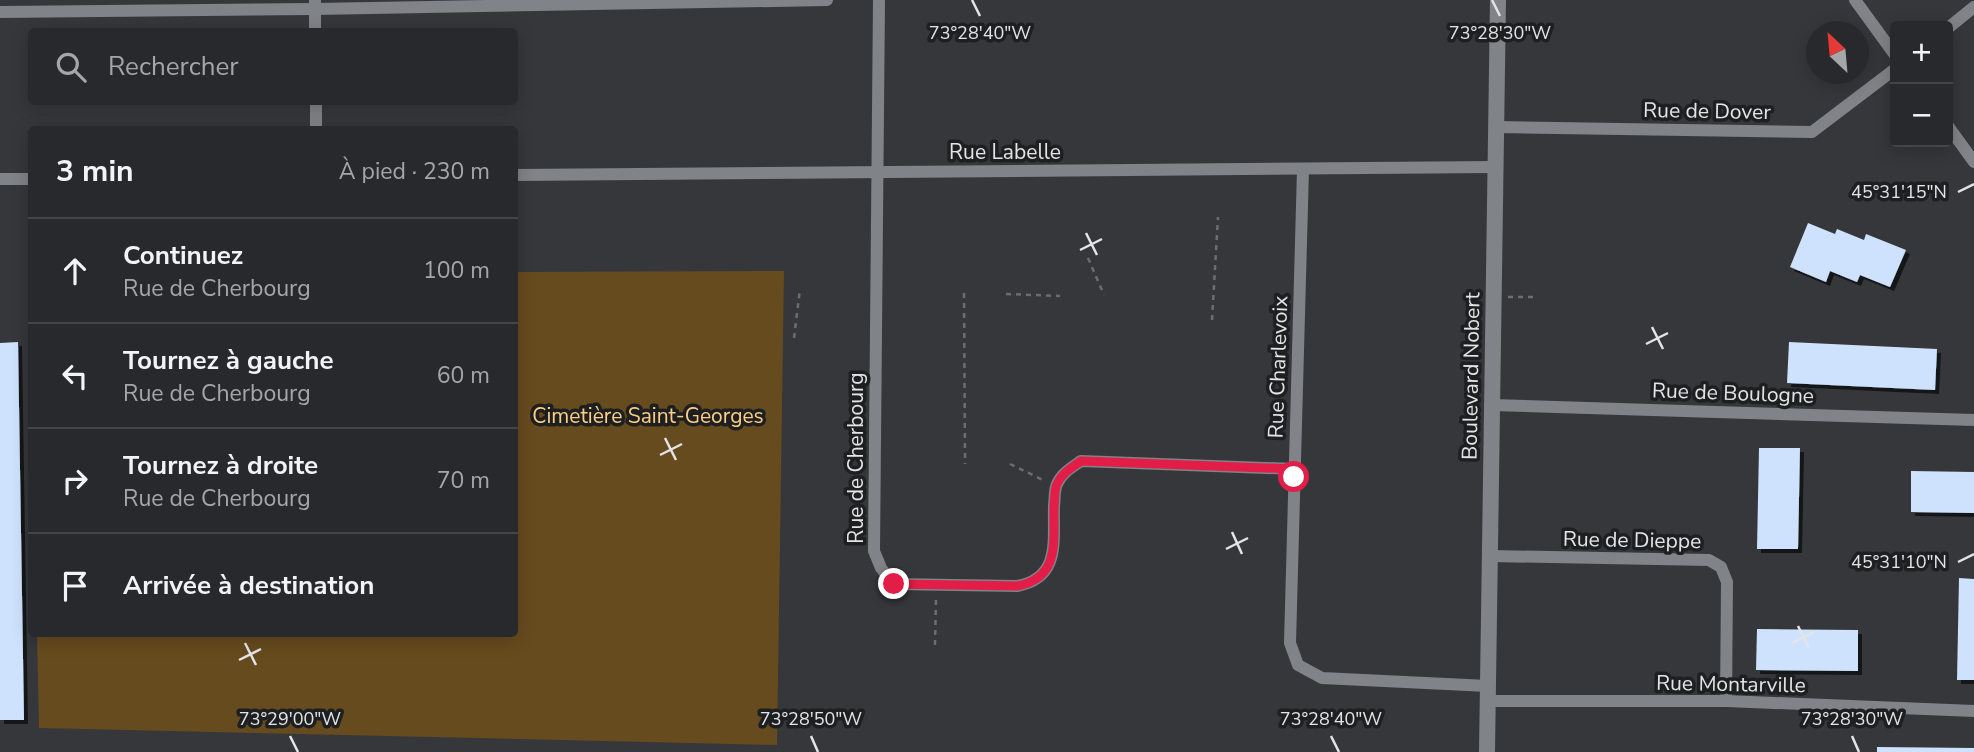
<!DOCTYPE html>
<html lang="fr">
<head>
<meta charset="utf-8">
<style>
  body { margin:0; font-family:"Nunito Sans",sans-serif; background:#343538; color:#f1f3f6 }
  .controls { position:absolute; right:21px; top:21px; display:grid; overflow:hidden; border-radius:7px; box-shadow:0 4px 18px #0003 }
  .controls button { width:63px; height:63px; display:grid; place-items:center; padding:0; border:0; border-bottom:2px solid #444548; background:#28292c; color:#f1f3f6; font:35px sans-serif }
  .compass { position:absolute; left:1806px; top:21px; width:63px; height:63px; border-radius:50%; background:#28292c; box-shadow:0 4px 18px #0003; rotate:334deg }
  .stop { position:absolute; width:21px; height:21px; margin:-16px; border:5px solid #e11d48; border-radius:50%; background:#fff }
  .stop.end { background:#e11d48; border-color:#fff; box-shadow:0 2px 7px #0008 }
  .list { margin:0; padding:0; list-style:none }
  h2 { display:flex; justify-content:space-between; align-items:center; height:91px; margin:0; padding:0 28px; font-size:30px }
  h2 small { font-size:23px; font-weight:400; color:#a5a6a9 }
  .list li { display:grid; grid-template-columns:46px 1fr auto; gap:21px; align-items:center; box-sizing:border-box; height:105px; padding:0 28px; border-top:2px solid #444548 }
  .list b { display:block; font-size:26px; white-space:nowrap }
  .list p { margin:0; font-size:23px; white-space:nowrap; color:#a5a6a9 }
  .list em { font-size:23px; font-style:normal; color:#a5a6a9 }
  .icon { flex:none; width:38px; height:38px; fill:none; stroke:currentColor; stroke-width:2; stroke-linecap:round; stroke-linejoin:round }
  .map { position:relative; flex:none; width:1974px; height:752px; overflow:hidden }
  .search { position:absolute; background:#28292c; box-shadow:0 4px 18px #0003; left:28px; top:28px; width:490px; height:77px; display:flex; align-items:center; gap:18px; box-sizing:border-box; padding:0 24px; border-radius:7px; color:#a5a6a9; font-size:26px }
  .panel { position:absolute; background:#28292c; box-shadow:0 4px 18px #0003; left:28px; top:126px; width:490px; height:511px; border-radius:7px }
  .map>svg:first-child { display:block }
  .green { fill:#664b1e }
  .building { fill:#cee2fe; filter:url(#shadow) }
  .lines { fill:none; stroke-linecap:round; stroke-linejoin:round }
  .path { stroke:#6c6d71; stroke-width:2.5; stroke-dasharray:5 5; stroke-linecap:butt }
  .minor { stroke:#808387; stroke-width:12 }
  .tertiary { stroke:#808387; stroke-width:16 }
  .route { stroke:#e11d48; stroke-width:9 }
  .ticks { fill:none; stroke:#e3e4e6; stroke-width:2.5 }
  .labels { text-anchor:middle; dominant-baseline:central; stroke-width:7; stroke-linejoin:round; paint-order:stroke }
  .street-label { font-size:21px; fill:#e3e4e6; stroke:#1e1f20 }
  .park-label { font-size:21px; fill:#fdce86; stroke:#1e1f20 }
  .ticks-label { font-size:18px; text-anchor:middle; fill:#e3e4e6; stroke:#1e1f20; stroke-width:7; stroke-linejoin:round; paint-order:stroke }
</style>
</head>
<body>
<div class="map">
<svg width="1974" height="752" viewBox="0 0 1974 752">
  <defs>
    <filter id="shadow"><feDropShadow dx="4" dy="4" stdDeviation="0" flood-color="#0009"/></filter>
  </defs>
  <rect width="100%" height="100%" fill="#35373b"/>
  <path class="green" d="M784,271L777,745L39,728L37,634H514L515,272Z"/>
  <g class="building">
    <path d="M1808,223L1835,234L1837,229L1864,240L1866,234L1906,250L1890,287L1860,275L1857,282L1830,271L1826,282L1790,267Z"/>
    <path d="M18,342L24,720H0V343Z"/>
    <path d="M1789,342L1937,349L1935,390L1787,383Z"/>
    <path d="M1759,448H1800L1798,549H1757Z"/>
    <path d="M1911,471L1974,472V513L1911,512Z"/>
    <path d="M1959,578L1974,579V680H1957Z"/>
    <path d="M1757,629L1858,630V671L1756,670Z"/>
    <path d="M1877,747L1974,748V752H1877Z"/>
  </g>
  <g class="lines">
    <g class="path">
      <path d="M1088,258L1104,295"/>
      <path d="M964,293L965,464"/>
      <path d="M1006,294L1060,296"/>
      <path d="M1508,297H1533"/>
      <path d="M1212,320L1218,217"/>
      <path d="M794,338L800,289"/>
      <path d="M1010,464L1043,480"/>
      <path d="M935,645L936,599"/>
    </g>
    <g class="minor">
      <path d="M315,0V32"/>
      <path d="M879,0L874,551L881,568L893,584L1017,586C1061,578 1053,541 1054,506C1055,499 1054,490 1057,484C1062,473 1071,468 1081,461L1295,469"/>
      <path d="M1855,0L1895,55"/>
      <path d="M0,12L315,9L827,0"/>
      <path d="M1948,28L1974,7"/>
      <path d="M316,102V130"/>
      <path d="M1948,126L1974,162"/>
      <path d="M1496,127L1812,132L1895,69"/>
      <path d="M1303,169L1290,643L1298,665L1322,678L1488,686"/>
      <path d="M514,175L1495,167"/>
      <path d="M0,179H32"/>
      <path d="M1492,405L1974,420"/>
      <path d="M1490,556L1709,560L1721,567L1727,582L1726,701"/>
      <path d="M1487,701H1726L1974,711"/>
    </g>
    <path class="tertiary" d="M1487,752L1498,0"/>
  </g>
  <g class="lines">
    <path class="route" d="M894,584L1017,586C1061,578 1053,541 1054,506C1055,499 1054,490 1057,484C1062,473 1071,468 1081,461L1295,469L1294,477"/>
  </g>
  <path class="ticks" d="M972,0L980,16M1492,0L1500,16M1958,192L1974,184M1086,233L1097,255M1080,250L1102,239M1652,327L1663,349M1646,344L1668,333M665,438L676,460M660,455L682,444M1232,532L1242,554M1226,549L1248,538M1958,562L1974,554M1798,626L1809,648M245,643L256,665M1792,643L1814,632M239,660L261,649M290,736L298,752M811,736L818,752M1331,736L1339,752M1852,736L1859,752"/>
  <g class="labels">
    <g class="street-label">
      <text transform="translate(1707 111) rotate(1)">Rue de Dover</text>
      <text x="1005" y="152">Rue Labelle</text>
      <text transform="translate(1278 367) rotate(-88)">Rue Charlevoix</text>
      <text transform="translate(1471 376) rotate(-89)">Boulevard Nobert</text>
      <text transform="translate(1733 393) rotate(2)">Rue de Boulogne</text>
      <text transform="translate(856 458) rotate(-90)">Rue de Cherbourg</text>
      <text transform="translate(1632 540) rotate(1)">Rue de Dieppe</text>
      <text transform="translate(1731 684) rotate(1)">Rue Montarville</text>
    </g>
    <g class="park-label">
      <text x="648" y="416">Cimetière Saint-Georges</text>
    </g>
  </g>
  <g class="ticks-label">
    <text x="980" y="39">73°28'40"W</text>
    <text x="1500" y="39">73°28'30"W</text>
    <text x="1899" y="198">45°31'15"N</text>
    <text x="1899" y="568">45°31'10"N</text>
    <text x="290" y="725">73°29'00"W</text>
    <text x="811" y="725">73°28'50"W</text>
    <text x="1331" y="725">73°28'40"W</text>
    <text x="1852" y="725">73°28'30"W</text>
  </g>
</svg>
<div class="controls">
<button>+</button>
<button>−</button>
</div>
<svg class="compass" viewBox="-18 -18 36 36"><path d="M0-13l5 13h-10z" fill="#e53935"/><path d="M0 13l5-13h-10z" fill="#a5a6a9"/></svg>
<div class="stop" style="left:1294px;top:477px"></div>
<div class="stop end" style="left:894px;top:584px"></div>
<div class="search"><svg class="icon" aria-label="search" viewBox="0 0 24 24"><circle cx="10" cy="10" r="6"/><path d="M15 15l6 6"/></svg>Rechercher</div>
<section class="panel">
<h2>3 min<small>À pied · 230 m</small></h2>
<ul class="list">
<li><svg class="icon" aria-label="ahead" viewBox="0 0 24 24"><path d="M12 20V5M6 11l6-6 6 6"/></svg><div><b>Continuez</b><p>Rue de Cherbourg</p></div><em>100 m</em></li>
<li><svg class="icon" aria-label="left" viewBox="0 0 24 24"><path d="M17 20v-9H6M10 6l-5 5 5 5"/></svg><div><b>Tournez à gauche</b><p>Rue de Cherbourg</p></div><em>60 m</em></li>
<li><svg class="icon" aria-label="right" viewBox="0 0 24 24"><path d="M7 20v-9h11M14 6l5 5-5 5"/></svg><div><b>Tournez à droite</b><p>Rue de Cherbourg</p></div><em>70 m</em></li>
<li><svg class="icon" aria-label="arrive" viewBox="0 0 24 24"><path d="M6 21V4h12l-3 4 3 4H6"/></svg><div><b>Arrivée à destination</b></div></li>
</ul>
</section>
</div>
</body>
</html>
